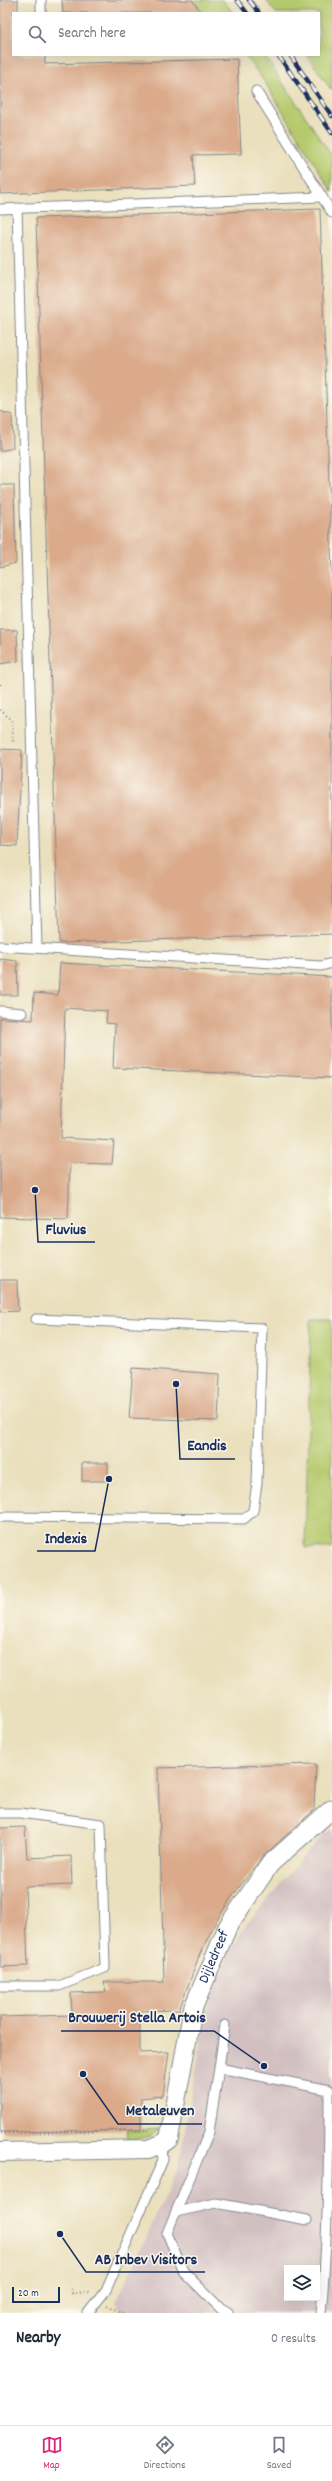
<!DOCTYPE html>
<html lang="en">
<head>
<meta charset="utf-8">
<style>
  body { margin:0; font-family:Dekko,sans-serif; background:#f2f2f3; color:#1f2937 }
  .controls { position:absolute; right:12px; bottom:12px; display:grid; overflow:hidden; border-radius:0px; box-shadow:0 4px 16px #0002 }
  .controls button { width:36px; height:36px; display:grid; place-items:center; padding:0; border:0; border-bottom:1px solid #e0e1e3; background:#fff; color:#1f2937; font:20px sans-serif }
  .scale { position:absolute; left:12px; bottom:10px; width:48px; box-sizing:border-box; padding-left:4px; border:2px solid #1b2f5e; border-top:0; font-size:11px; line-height:14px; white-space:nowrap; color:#1b2f5e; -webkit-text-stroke:3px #fbf7ec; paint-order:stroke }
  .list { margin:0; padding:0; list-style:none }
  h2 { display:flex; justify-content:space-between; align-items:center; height:52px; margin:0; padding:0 16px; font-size:17px }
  h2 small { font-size:13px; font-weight:400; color:#747a83 }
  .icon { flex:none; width:22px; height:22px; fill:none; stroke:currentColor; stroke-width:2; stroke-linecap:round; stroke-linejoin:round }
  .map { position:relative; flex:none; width:332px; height:2313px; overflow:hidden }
  .search { position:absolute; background:#fff; box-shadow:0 4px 16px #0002; left:12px; right:12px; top:12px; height:44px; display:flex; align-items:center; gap:10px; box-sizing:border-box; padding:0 14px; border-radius:0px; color:#747a83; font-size:15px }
  .sheet { height:112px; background:#fff }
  nav { display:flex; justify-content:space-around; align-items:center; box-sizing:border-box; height:56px; border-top:1px solid #e0e1e3; background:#fff; font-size:11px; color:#747a83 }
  nav a { display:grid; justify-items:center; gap:2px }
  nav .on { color:#db2777 }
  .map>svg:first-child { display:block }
  .industrial { fill:#d2bfc1; fill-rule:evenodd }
  .green { fill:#b6ca6d; stroke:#687c66 }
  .building { fill:#daaa8b }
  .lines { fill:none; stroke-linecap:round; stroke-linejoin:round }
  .lane-casing { stroke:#82888e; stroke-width:11 }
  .street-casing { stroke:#82888e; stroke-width:20 }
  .path { stroke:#82888e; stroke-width:2.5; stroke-dasharray:1 3; stroke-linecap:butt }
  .lane { stroke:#fff; stroke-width:9 }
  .street { stroke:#fff; stroke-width:18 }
  .rail-casing { stroke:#1b2f5e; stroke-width:4.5 }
  .rail { stroke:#fbf7ec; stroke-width:3; stroke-dasharray:9; stroke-linecap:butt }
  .labels { text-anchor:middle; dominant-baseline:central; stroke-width:3; stroke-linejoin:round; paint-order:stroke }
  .street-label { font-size:15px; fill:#1b2f5e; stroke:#fbf7ec }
  .leader { fill:none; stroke:#1b2f5e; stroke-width:1.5 }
  .callout-dot { fill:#1b2f5e; stroke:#fbf7ec; stroke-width:1.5 }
  .callout-label { font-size:16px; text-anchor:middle; font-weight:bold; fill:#1b2f5e; stroke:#fbf7ec; stroke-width:3; stroke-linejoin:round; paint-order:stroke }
</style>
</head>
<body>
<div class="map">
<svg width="332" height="2313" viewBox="0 0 332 2313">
  <rect width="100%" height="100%" fill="#fbf7ec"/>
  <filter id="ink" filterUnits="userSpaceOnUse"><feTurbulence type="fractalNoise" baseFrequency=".025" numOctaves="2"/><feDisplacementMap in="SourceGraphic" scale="8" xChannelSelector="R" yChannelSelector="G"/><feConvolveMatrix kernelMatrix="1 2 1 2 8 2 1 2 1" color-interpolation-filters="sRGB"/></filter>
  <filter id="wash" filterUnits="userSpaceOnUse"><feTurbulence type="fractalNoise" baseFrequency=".012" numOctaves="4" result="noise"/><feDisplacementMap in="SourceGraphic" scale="16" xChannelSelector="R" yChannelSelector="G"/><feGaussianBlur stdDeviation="0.9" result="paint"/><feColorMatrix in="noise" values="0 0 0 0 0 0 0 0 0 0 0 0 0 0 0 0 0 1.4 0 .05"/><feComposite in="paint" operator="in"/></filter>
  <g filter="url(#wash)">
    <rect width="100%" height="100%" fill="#eae0bd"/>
    <path class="industrial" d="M332,1830V2313H122L116,2303L178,2168L208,2006L230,1952L242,1930L298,1863L323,1834ZM287,2268H317V2298H287Z"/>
    <g class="green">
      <path d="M192,0H223L233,13H202Z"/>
      <path d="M266,0H332V91L307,55H319V13H276Z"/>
      <path d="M245,55H264L332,156V192L266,84Z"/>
      <path d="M311,1319H332V1548H305Z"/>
      <path d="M159,2129L150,2137L127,2140L126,2131Z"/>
    </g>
    <g id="blocks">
      <g class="building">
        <path d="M0,0H18V13H13V55H45V64L237,59L241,154L193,155L195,186L0,194Z"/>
        <path d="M62,0H192L202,13H63Z"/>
        <path d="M320,209L332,575V934L59,943L36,218Z"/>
        <path d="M0,411L12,415L13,448L0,451Z"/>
        <path d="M0,485H14L16,563L0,567Z"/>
        <path d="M0,630H17L18,661L0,664Z"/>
        <path d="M0,749L22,750L17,846L0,845Z"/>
        <path d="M0,959L17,961L18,995H0Z"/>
        <path d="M60,963L332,977V1078L113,1068L115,1024L106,1023L107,1011L65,1008L61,1138L114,1141L112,1164L70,1163L68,1219L0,1217V1018L33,1020L34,993L58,995Z"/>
        <path d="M0,1280H17L18,1311L0,1312Z"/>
        <path d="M133,1368L220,1374L218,1421L129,1418Z"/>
        <rect x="82" y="1463" width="26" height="18"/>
        <path d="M316,1764L314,1810L263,1856L231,1898L216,1921L199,1956L179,2010L140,2011V2053L169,2052L163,2096L141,2098V2130L0,2132V2017L72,2015L71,1993L106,1992L104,1982H164L158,1768Z"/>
        <path d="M25,1827L27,1858L71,1856L72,1885L25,1887L28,1966L0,1967V1828Z"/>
      </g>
    </g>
  </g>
  <g filter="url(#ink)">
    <use href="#blocks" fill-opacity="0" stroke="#82888e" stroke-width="1"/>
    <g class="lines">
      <g class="lane-casing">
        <g id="lane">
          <path d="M41,0V13"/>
          <path d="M256,91L332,213"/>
          <path d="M17,208L37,948"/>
          <path d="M0,209L322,197"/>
          <path d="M0,946L321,966L332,963"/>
          <path d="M0,1011L22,1013"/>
          <path d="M0,1517L244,1519L253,1511L257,1483L262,1328L36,1319"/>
          <path d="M0,1813H20L101,1824L105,1968L59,1986H0"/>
          <path d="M225,2025L219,2068L329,2090C329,2165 328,2239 321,2313"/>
          <path d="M219,2068L209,2132L167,2233L183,2271L221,2309L228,2313"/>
          <path d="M176,2212L216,2203L307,2220"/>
          <path d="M88,2313L106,2290L163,2160L162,2144"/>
        </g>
      </g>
      <g class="street-casing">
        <g id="street">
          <path id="s1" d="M0,2152L148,2149L162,2144L169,2139L193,2008L228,1926L270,1864L332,1809"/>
        </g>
      </g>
      <g class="path">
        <path d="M0,685V684"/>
        <path d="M0,710L12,720L13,743"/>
        <path d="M0,2133L149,2130"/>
        <path d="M71,2289L72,2293L90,2292"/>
        <path d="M107,2306L123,2313"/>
      </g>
      <use href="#lane" class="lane"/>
      <use href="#street" class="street"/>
      <g class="rail-casing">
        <g id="rail">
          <path d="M237,0L247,13"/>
          <path d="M249,0L259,13"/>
          <path d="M278,55L332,133"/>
          <path d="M290,55L332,116"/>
        </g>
      </g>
      <use href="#rail" class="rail"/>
    </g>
  </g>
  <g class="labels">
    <g class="street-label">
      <text stroke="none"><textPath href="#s1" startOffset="360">Dijledreef</textPath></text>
    </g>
  </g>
  <path class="leader" d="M35 1190L38 1242H95M176 1384L180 1459H235M109 1479L95 1551H37M264 2066L214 2031H61M83 2074L118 2124H202M60 2234L86 2272H205"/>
  <g class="callout-dot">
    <circle cx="35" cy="1190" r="4"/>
    <circle cx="176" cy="1384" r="4"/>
    <circle cx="109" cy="1479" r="4"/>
    <circle cx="264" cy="2066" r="4"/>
    <circle cx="83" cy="2074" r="4"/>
    <circle cx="60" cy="2234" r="4"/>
  </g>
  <g class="callout-label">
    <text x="66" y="1234">Fluvius</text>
    <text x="207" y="1450">Eandis</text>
    <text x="66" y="1543">Indexis</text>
    <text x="137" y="2022">Brouwerij Stella Artois</text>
    <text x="160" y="2115">Metaleuven</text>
    <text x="146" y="2264">AB Inbev Visitors</text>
  </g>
</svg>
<div class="controls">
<button><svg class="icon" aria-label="layers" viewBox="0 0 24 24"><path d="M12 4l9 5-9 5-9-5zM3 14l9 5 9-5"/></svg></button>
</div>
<div class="scale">20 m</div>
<div class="search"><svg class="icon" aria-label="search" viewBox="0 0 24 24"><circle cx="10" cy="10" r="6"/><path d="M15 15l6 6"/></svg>Search here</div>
</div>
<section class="sheet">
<h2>Nearby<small>0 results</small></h2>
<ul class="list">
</ul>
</section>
<nav>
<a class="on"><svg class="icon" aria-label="map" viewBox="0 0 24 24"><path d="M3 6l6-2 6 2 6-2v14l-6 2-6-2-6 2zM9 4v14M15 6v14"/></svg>Map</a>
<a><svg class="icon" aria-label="directions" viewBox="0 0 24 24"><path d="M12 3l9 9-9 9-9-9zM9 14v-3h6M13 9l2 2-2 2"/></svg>Directions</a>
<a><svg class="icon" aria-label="saved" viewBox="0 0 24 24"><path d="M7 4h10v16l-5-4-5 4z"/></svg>Saved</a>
</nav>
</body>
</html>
